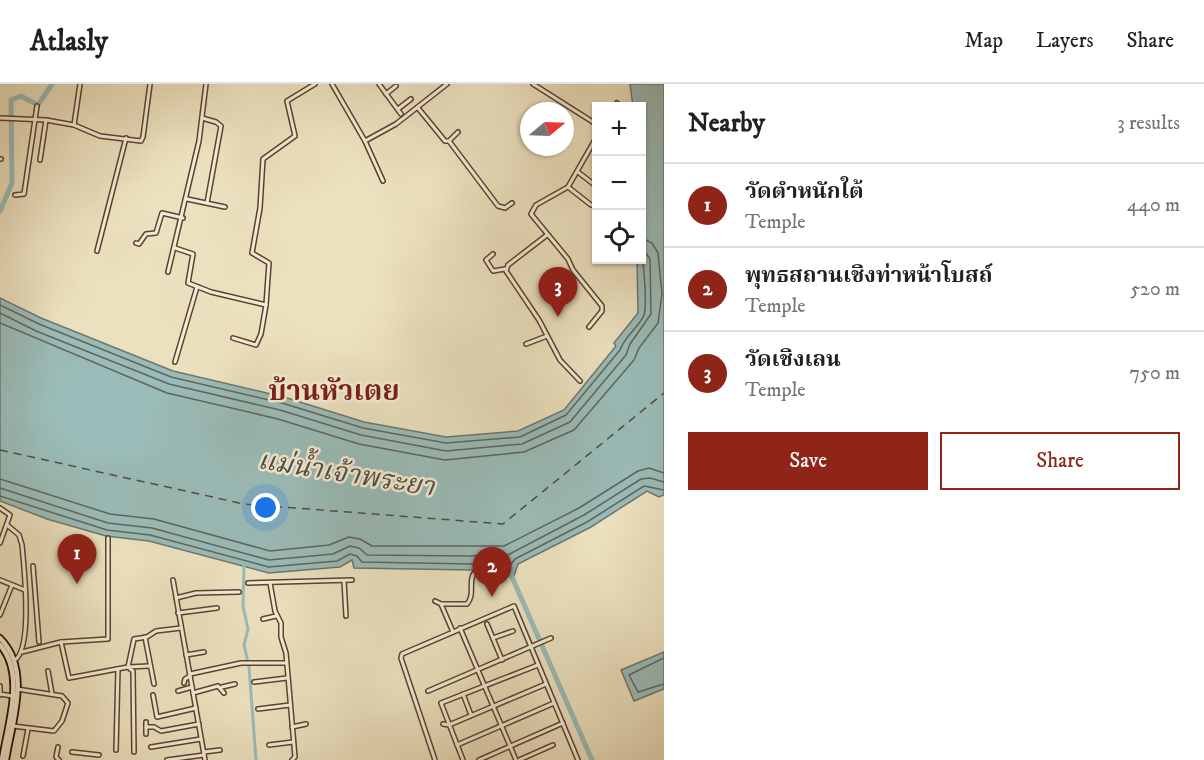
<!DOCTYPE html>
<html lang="en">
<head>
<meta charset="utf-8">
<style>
  body { margin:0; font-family:"IM FELL DW Pica","Noto Serif Thai",serif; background:#f2f2f2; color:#202124 }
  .controls { position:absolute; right:18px; top:18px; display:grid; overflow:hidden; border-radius:0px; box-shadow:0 2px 4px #0004 }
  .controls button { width:54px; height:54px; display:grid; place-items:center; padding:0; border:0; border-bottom:2px solid #e0e0e0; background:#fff; color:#202124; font:30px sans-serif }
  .compass { position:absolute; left:520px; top:18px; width:54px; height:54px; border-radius:50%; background:#fff; box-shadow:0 2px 4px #0004; rotate:71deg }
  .you { position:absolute; left:266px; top:424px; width:21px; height:21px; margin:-15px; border:4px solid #fff; border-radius:50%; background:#1a73e8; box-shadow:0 0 0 9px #1a73e833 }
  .badge { display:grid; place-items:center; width:39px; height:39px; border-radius:50%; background:#8f2418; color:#fff; font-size:20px; font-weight:700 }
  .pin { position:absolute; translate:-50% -50px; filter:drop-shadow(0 2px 3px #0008) }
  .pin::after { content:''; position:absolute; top:32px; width:21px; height:18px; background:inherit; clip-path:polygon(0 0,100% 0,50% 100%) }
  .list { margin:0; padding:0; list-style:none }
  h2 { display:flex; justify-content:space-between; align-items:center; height:78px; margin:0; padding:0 24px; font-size:26px }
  h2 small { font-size:20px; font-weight:400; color:#757577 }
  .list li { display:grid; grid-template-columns:39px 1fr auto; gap:18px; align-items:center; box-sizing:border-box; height:84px; padding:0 24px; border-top:2px solid #e0e0e0 }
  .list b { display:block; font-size:22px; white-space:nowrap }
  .list p { margin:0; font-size:20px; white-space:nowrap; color:#757577 }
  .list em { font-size:20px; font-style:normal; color:#757577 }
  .actions { display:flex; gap:12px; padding:18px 24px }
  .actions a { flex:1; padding:14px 0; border:2px solid #8f2418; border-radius:0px; text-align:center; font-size:21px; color:#8f2418 }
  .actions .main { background:#8f2418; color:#fff }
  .icon { flex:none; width:33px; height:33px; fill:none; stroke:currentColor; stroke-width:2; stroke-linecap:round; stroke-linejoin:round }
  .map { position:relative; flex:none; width:664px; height:676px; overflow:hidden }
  header { display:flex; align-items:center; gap:36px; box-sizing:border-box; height:84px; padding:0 30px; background:#fff; border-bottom:2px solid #e0e0e0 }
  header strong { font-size:28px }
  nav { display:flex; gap:33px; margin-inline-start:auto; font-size:21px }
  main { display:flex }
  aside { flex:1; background:#fff }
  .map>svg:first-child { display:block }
  .water { fill:#9abcb8; stroke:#6d7670; stroke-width:1.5 }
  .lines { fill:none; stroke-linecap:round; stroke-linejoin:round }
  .shore { stroke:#62645e; stroke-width:1.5 }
  .canal { stroke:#9abcb8; stroke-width:3 }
  .river { stroke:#9abcb8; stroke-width:5 }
  .ferry { stroke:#514a42; stroke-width:1.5; stroke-dasharray:8 6; stroke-linecap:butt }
  .minor-casing { stroke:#5a4232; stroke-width:6 }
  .secondary-casing { stroke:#2a0d03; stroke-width:8 }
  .minor { stroke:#f3ecd5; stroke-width:3 }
  .secondary { stroke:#f3ecd5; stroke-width:4.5 }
  .labels { text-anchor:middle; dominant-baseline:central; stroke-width:5; stroke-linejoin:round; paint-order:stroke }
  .water-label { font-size:27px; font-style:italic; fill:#514a42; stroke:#f3ecd5 }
  .quarter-label { font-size:28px; font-weight:bold; fill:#7a1f14; stroke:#f3ecd5 }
</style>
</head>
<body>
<header>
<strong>Atlasly</strong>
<nav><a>Map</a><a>Layers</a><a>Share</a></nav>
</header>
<main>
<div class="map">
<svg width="664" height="676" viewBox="0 0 664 676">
  <rect width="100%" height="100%" fill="#ece1bf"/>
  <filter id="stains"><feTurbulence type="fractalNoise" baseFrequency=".00333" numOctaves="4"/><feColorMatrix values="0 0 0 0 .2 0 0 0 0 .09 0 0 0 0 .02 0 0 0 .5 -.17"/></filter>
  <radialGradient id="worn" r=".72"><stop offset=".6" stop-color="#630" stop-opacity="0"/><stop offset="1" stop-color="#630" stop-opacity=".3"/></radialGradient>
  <g class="water">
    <path d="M630,0H664V411L659,413L647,407L591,443L518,480L514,492L504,490L496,483L472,486L354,484L352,476L340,483L269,489L149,457L106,452L47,435L0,417V214L41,234L173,287L284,313L364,338L446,353L518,347L564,326L616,262L614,259L638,229L637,176H642V22H633Z"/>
    <path d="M664,568V605L634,617L621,586Z"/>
  </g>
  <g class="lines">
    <g class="shore">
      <path d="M0,221L39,240L171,293L282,319L363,344L446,359L520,353L566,331L620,266C625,252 639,243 644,231C647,222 644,182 642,173"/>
      <path d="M0,229L36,247L169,300L280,326L361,351L446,367L522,360L570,338L626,271L630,260L651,230L650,175L642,163"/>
      <path d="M0,239L167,309L278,335L359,360L445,376L524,368L574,346L634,276L639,264L658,239L662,210L658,169L652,159L642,154"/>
      <path d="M0,395L110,430L154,435L270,467L329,461L349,453L360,455L372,462H504L579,424L638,387L649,384L664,389"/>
      <path d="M0,404L108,439L152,444L269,476L333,470L350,462L359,464L367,471L471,472L497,470L506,472L584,431L641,395L650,394L664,398"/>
      <path d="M0,412L107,446L150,451L269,483L337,477L350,470L357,472L362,478L471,480L496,477L508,484L515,475L587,438L644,402L664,406"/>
      <path d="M664,574L629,591L638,608L664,600"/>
    </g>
    <path class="canal" d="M244,479L243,522L248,545L244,561L249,583L256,676"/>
    <g class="river">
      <path d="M0,127L12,99L11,16L21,12L38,21L52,0"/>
      <path d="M509,486L592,676"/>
    </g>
    <path class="ferry" d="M0,366L244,420L503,440L664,309"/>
    <g class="minor-casing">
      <g id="minor">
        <path d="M332,0L365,57L396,40L447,0"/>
        <path d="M379,0L401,30"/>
        <path d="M533,0L596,40"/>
        <path d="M386,10L396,2"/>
        <path d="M615,22L617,19"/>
        <path d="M418,24L445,57H449L458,48"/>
        <path d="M398,25L411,15"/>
        <path d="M0,34L46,36L74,41L100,52L141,57L143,53L150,0"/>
        <path d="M202,34L216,38L221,42L207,119"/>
        <path d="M74,41L80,0"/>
        <path d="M365,57L383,97"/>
        <path d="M449,57L498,122L505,124L512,119"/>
        <path d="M0,75H1"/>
        <path d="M40,76L46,36"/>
        <path d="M578,88L596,102"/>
        <path d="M568,103L591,121"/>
        <path d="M15,111L24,110L37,22"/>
        <path d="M187,115L225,123"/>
        <path d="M547,151L508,181L506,187L539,236L560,276L580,297"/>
        <path d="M136,159L139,160L146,150L156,149L162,129L183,134"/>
        <path d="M175,164L193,170L188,199L211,208L266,221"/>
        <path d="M97,167L126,54"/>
        <path d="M493,170L486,176L493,187L505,185"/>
        <path d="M168,188L199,57L206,0"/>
        <path d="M589,243L602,227V222L573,186L568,175L531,130L536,121L568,103L596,54"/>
        <path d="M233,254L256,261L261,250L266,221L269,179L252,169L260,124L263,75L295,52L287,17L315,0"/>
        <path d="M526,260L547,252"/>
        <path d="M175,278L197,203"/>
        <path d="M0,424L10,431L0,459"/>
        <path d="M7,441L19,451L22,461C24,483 33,563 15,576"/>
        <path d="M33,482L39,558"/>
        <path d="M0,496L25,506"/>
        <path d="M173,496L205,676"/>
        <path d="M344,497L346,532"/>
        <path d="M248,499L352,496"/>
        <path d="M270,499L275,527L281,539V553L286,569L295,673L292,676"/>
        <path d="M176,514L196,509L239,508"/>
        <path d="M435,517L441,520H467C476,510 467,497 475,488"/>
        <path d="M441,520L453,548"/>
        <path d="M178,529L217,524"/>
        <path d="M0,531L12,501"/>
        <path d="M263,535L276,532"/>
        <path d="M487,540L502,576"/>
        <path d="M460,544L516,676"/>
        <path d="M145,553L154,600"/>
        <path d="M493,554L513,547"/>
        <path d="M61,558L69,594L128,583L149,582"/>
        <path d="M22,568L61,558L108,555V454"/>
        <path d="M186,571L204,568"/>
        <path d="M128,583L134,555L147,553L156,547L181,544"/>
        <path d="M130,585L133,587L134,668"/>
        <path d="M48,587L52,610"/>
        <path d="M190,590L241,579H285"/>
        <path d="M254,598L287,594"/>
        <path d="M184,599L185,595L190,592"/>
        <path d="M0,602V611"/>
        <path d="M222,603L235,600"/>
        <path d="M178,607L192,603"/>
        <path d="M428,607L551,554"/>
        <path d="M193,609L218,602L224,609"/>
        <path d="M0,610L12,612"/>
        <path d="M463,610L471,631"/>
        <path d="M153,611L157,633L196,624"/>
        <path d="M258,625L290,621"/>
        <path d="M146,638V650"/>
        <path d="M443,640L449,641L546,600"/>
        <path d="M13,642L54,647L62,637L68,619L62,612L17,605"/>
        <path d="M146,643H154L161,647L199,640"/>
        <path d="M292,643L306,640"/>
        <path d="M269,661L293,658"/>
        <path d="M457,661L554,619"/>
        <path d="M58,663L56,673L59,676"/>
        <path d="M151,663L201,655"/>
        <path d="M116,666L118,585"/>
        <path d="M72,668L99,671"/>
        <path d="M204,668L220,666"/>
        <path d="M23,672L28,645"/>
        <path d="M167,676L204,671"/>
        <path d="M435,676L401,574L402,570L514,522L578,676"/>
        <path d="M463,676L441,619L538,581"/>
        <path d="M479,676L563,639"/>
        <path d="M519,676L553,661"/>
      </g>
    </g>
    <g class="secondary-casing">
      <g id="secondary">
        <path d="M0,554C32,586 12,637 6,676"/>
        <path d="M0,561C26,591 7,641 2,676"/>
      </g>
    </g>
    <use href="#minor" class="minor"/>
    <use href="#secondary" class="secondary"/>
  </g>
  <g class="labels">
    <g class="water-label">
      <text transform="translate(346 390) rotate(9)">แม่น้ำเจ้าพระยา</text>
    </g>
    <g class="quarter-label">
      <text x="334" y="307">บ้านหัวเตย</text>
    </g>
  </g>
  <rect width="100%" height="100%" filter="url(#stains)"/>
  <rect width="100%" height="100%" fill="url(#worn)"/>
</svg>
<div class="controls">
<button>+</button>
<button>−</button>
<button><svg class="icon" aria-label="locate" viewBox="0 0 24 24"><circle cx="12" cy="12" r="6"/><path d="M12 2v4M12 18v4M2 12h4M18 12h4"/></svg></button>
</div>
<svg class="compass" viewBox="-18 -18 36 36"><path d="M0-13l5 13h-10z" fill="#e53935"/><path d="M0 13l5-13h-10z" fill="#757577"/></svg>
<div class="you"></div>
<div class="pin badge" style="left:77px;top:500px">1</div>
<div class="pin badge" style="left:492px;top:513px">2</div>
<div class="pin badge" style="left:558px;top:233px">3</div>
</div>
<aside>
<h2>Nearby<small>3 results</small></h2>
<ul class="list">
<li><span class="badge">1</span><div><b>วัดตำหนักใต้</b><p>Temple</p></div><em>440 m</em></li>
<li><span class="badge">2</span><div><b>พุทธสถานเชิงท่าหน้าโบสถ์</b><p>Temple</p></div><em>520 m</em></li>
<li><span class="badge">3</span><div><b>วัดเชิงเลน</b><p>Temple</p></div><em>750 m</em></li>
</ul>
<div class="actions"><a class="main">Save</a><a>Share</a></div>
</aside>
</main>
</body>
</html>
